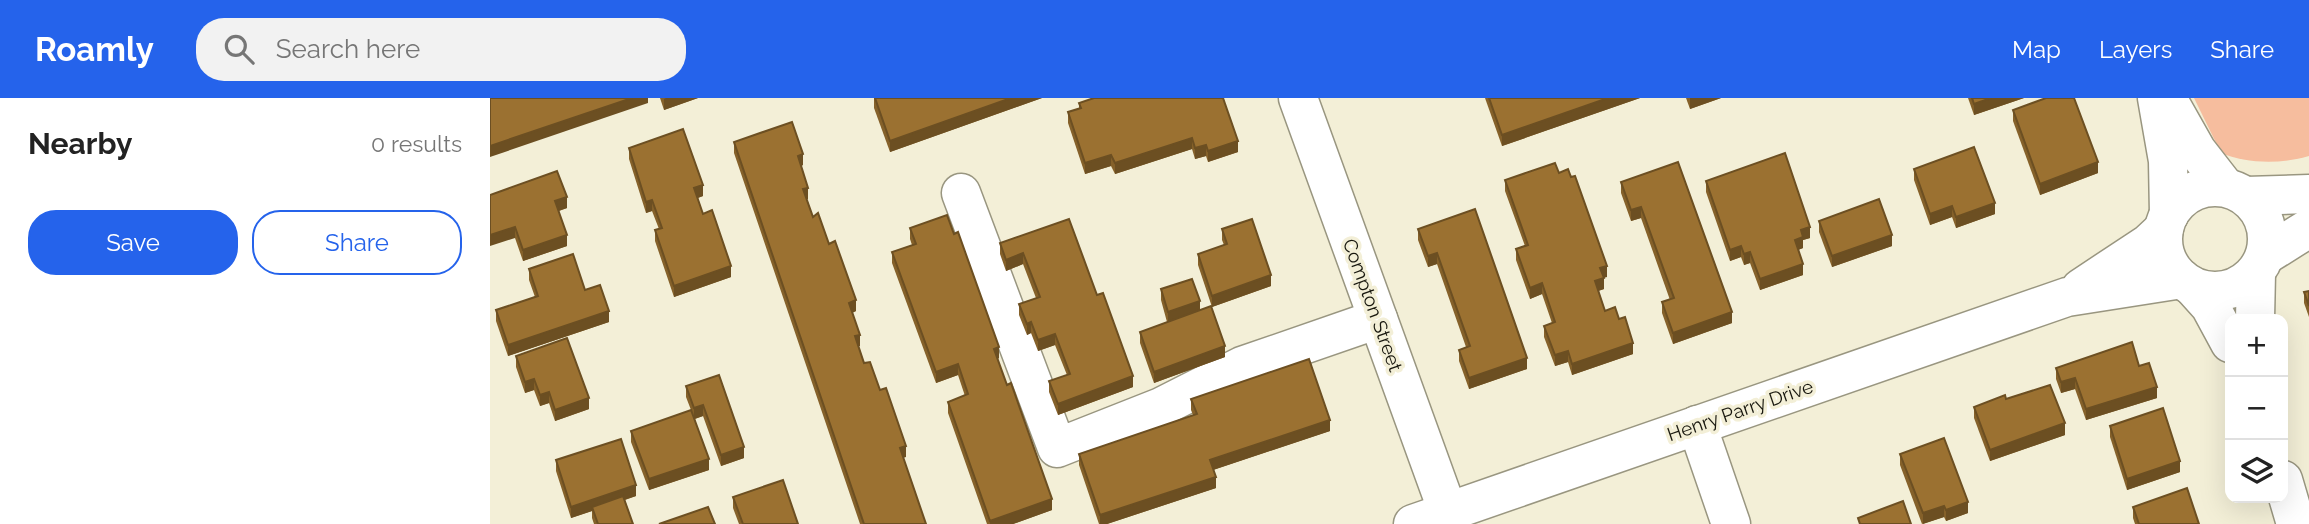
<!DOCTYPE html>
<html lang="en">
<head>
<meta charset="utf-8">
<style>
  body { margin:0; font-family:Raleway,sans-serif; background:#f2f2f2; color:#222 }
  .controls { position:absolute; right:21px; bottom:21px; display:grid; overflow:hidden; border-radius:14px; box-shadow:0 7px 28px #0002 }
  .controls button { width:63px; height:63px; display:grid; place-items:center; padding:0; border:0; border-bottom:2px solid #e0e0e0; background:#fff; color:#222; font:35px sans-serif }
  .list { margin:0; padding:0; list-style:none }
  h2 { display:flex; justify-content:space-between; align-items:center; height:91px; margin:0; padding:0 28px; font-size:30px }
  h2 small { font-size:23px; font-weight:400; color:#767676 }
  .actions { display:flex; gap:14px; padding:21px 28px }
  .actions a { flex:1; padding:16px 0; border:2px solid #2563eb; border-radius:28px; text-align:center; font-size:24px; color:#2563eb }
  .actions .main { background:#2563eb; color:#fff }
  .icon { flex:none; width:38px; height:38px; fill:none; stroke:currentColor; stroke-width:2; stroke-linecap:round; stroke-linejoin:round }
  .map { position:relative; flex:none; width:1819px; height:426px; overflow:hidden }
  header { display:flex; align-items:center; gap:42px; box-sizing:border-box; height:98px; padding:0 35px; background:#2563eb; color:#fff }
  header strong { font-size:33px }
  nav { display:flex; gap:38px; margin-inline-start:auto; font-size:24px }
  .search { width:490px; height:63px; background:#f2f2f2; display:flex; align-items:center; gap:18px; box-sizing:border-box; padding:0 24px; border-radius:28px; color:#767676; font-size:26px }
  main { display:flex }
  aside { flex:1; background:#fff }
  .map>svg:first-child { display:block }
  .green { fill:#f6bd9e }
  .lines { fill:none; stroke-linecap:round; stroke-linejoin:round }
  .minor-casing { stroke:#999680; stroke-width:41 }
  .major-casing { stroke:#999680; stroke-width:41 }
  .minor { stroke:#fff; stroke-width:38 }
  .major { stroke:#fff; stroke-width:38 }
  .wall { fill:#85612a }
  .shaded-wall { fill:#6c4f22 }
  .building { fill:#9b7131; stroke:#6c4f22; stroke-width:2 }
  .labels { text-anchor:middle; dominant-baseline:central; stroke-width:7; stroke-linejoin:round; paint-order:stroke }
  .street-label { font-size:19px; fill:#18170e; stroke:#f3efd7 }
</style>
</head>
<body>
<header>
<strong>Roamly</strong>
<div class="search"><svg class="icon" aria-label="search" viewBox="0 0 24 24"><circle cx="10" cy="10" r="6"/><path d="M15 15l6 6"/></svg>Search here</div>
<nav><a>Map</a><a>Layers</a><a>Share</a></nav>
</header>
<main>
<aside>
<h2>Nearby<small>0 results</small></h2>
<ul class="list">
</ul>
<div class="actions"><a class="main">Save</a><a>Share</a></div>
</aside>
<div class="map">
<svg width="1819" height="426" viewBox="0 0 1819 426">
  <rect width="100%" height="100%" fill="#f3efd7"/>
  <path class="green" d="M1704,0H1819V58C1793,66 1756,66 1731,55Z"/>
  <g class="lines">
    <g class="minor-casing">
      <g id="minor">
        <path d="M808,0L958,414"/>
        <path d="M1667,0L1678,63L1679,117"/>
        <path d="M1677,0L1707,53L1735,89"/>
        <path d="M471,95L567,350L671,309L752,268L888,221"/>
        <path d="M1702,188L1720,208L1740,245"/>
        <path d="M1765,221L1766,175"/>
        <path d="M1207,327L1241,426"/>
        <path d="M1793,382L1806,426"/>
      </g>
    </g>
    <g class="major-casing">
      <g id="major">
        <circle cx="1725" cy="141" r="52"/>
        <path d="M1756,98L1819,96"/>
        <path d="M1776,157L1819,130"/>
        <path d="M1591,190L1659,145L1674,131"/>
        <path d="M923,426L1577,199L1692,181"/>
      </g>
    </g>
    <use href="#minor" class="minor"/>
    <use href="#major" class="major"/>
  </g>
  <g class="wall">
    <path d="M170,0H208L174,12Z"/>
    <path d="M384,0H552L400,54L384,10Z"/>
    <path d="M995,0H1150L1012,48Z"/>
    <path d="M1196,0H1231L1200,11Z"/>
    <path d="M1478,0H1534L1484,17Z"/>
    <path d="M589,5L748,54L718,64L716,58L705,61L702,51L625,76L621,68L595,76L578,25V14L589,10Z"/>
    <path d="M1523,12L1608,75L1550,97L1523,23Z"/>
    <path d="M244,44L313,67L311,68L318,101H317L323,119L339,146L366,213L362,215L370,248H368L374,265L416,359H413L436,426H370L244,55Z"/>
    <path d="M139,50L213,98L208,100L213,116L241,179L184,199L165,143V132L169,131L162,113L156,115L139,61Z"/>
    <path d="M1424,71L1505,116L1466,130L1462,119L1440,127L1424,82Z"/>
    <path d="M1069,75L1117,179H1114V191L1108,193L1115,213L1143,256L1082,277L1078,264L1065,268L1054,239V228L1062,225L1052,196L1040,201L1026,162V151L1035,148L1015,93V82Z"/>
    <path d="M1216,83L1320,140L1313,142V150L1308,152L1313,177L1270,192L1260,165L1254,167L1251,159L1240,163L1216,94Z"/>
    <path d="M1131,84L1242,225L1183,246L1172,215V204L1180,202L1151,120L1141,123L1131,95Z"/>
    <path d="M0,97L77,110L69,113L77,148L33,163L25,140Z"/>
    <path d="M579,121L607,197L643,289L568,317L559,294V283L577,277L565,247L548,253L541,235L537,237L529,217V206L546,200L533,166L516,173L510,156V145Z"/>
    <path d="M1329,123L1402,148L1342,169L1329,134Z"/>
    <path d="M420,130L509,260L507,261L562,412L523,426H497L458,315V304L475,298L468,277L446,285L402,165V154L422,147L420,141Z"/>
    <path d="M732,131L781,188L722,209L708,167V156L734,147L732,142Z"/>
    <path d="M928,131L1037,271L979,291L969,263V252L976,249L947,166L938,169L928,142Z"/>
    <path d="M39,171L95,192L119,224L18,258L6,223V212L45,199L39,182Z"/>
    <path d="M671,191L710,212L735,259L664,285L650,245V234L677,224L671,202Z"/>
    <path d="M1819,193V219L1814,205V194Z"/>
    <path d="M26,258L99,311L65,323L59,305L50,308L44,292L35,295L26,269Z"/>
    <path d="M1649,268L1667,300L1596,322L1585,291L1571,295L1566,281V270Z"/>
    <path d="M229,277L254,360L231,368L213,318L205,321L219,372L159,392L141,344V333L201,312L196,299V288Z"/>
    <path d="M701,301L840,333L723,372L726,390L617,426H609L589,367V356L703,317L701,312Z"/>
    <path d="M1484,309L1575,337L1500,363L1484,320Z"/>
    <path d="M1620,328L1690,374L1637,392L1620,339Z"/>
    <path d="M1410,356L1478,415L1456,423L1454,419L1432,426L1410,367Z"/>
    <path d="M66,362L146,398L135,402L143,426H104L102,420V413L81,420L66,373Z"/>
    <path d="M243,399L308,426H249L243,410Z"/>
    <path d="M1643,409L1709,426H1645L1643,420Z"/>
  </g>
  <g class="shaded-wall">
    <path d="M142,0H158V5L0,59V48Z"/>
    <path d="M176,0H208L174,12V1Z"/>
    <path d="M521,0H552L400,54V43Z"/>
    <path d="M1118,0H1150L1012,48V37Z"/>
    <path d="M1200,0H1231L1200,11Z"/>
    <path d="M1501,0H1534L1484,17V6Z"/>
    <path d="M702,40V51L625,76V65Z"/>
    <path d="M748,43V54L718,64V53Z"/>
    <path d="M716,47V58L705,61V50Z"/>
    <path d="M313,56V67L308,69V58Z"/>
    <path d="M621,57V68L595,76V65Z"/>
    <path d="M1608,64V75L1550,97V86Z"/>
    <path d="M213,87V98L204,101V90Z"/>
    <path d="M318,90V101L313,102V91Z"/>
    <path d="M77,99V110L65,114V103Z"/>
    <path d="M162,102V113L156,115V104Z"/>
    <path d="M1505,105V116L1466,130V119Z"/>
    <path d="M1462,108V119L1440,127V116Z"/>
    <path d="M1151,109V120L1141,123V112Z"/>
    <path d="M25,129V140L0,148V137Z"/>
    <path d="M1320,129V140L1313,142V150L1305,153V142L1311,132Z"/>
    <path d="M77,137V148L33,163V152Z"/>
    <path d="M1402,137V148L1342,169V158Z"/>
    <path d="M1251,148V159L1240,163V152Z"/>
    <path d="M1260,154V165L1254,167V156Z"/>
    <path d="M533,155V166L516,173V162Z"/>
    <path d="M947,155V166L938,169V158Z"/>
    <path d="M1313,166V177L1270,192V181Z"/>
    <path d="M241,168V179L184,199V188Z"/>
    <path d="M1117,168V179L1110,181V170Z"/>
    <path d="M781,177V188L722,209V198Z"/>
    <path d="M1114,180V191L1105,194V183Z"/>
    <path d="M1052,185V196L1040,201V190Z"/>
    <path d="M366,202V213L359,216V205Z"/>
    <path d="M710,203V214L678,225V214Z"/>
    <path d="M119,213V224L18,258V247Z"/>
    <path d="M1242,214V225L1183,246V235Z"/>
    <path d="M541,224V235L537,237V226Z"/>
    <path d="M565,236V247L548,253V242Z"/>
    <path d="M370,237V248L365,249V238Z"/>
    <path d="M1143,245V256L1082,277V266Z"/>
    <path d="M735,248V259L664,285V274Z"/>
    <path d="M509,249V260L504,262V251Z"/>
    <path d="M1078,253V264L1065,268V257Z"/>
    <path d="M1037,260V271L979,291V280Z"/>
    <path d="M468,266V277L446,285V274Z"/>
    <path d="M643,278V289L568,317V306Z"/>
    <path d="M1585,280V291L1571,295V284Z"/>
    <path d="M44,281V292L35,295V284Z"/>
    <path d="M1667,289V300L1596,322V311Z"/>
    <path d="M59,294V305L50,308V297Z"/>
    <path d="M99,300V311L65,323V312Z"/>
    <path d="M213,307V318L204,321V310Z"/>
    <path d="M840,322V333L720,373V362Z"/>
    <path d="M1575,325V337L1500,363V352Z"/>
    <path d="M416,348V359L410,361V350Z"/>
    <path d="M254,349V360L231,368V357Z"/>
    <path d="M219,361V372L159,392V381Z"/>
    <path d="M1690,363V374L1637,392V381Z"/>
    <path d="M726,379V390L617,426H610V417Z"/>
    <path d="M146,387V398L103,412L102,409V413L81,420V409Z"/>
    <path d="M562,401V412L523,426H500V423Z"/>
    <path d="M1478,404V415L1456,423V412Z"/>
    <path d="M1454,408V419L1433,426V415Z"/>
  </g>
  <g class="building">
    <path d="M0,0H142L0,48Z"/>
    <path d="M385,0H521L400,43Z"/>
    <path d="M604,0H733L748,43L718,53L716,47L705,50L702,40L625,65L621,57L595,65L578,14L591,10L589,5Z"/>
    <path d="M999,0H1118L1012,37Z"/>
    <path d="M1482,0H1501L1484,6Z"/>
    <path d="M1556,0H1584L1608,64L1550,86L1523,12Z"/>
    <path d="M302,24L313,56L308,58L318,90L313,91L323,119L328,115L339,146L345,143L366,202L359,205L370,237L365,238L374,265L380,264L390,292L396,290L416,348L410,350L436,426H374L244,44Z"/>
    <path d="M193,31L213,87L204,90L213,116L222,112L241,168L184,188L165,132L172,130L162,102L156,104L139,50Z"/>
    <path d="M1484,49L1505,105L1466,119L1462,108L1440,116L1424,71Z"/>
    <path d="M1295,55L1320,129L1311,132L1313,139L1305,142L1313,166L1270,181L1260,154L1254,156L1251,148L1240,152L1216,83Z"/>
    <path d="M1188,64L1242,214L1183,235L1172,204L1184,200L1151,109L1141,112L1131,84Z"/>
    <path d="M1065,65L1069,75L1078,71L1081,79L1085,78L1117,168L1110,170L1114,180L1105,183L1115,213L1125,209L1129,221L1135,219L1143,245L1082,266L1078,253L1065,257L1054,228L1065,224L1052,185L1040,190L1026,151L1038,147L1015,82Z"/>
    <path d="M67,73L77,99L65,103L77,137L33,152L25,129L0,137V97Z"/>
    <path d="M1389,101L1402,137L1342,158L1329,123Z"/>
    <path d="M985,111L1037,260L979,280L969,252L980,248L947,155L938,158L928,131Z"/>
    <path d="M457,117L464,136L468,134L509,249L504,251L517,287L521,285L562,401L500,423L458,304L478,296L468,266L446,274L402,154L426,146L420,130Z"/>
    <path d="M579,121L607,197L613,195L643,278L568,306L559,283L580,276L565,236L548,242L541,224L537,226L529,206L550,199L533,155L516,162L510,145Z"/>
    <path d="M762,121L781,177L722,198L708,156L737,146L732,131Z"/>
    <path d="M83,156L95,192L110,187L119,213L18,247L6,212L48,198L39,171Z"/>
    <path d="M702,181L710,203L678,214L671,191Z"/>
    <path d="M1819,193V208L1814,194Z"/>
    <path d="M721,208L735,248L664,274L650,234Z"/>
    <path d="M77,240L99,300L65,312L59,294L50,297L44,281L35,284L26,258Z"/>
    <path d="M1642,244L1649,268L1659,265L1667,289L1596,311L1585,280L1571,284L1566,270Z"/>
    <path d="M819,261L840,322L720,362L726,379L610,417L589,356L707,316L701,301Z"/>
    <path d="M229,277L254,349L231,357L213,307L204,310L196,288Z"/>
    <path d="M1560,287L1575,325L1500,352L1484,309L1515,297L1516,301Z"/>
    <path d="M1673,310L1690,363L1637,381L1620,328Z"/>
    <path d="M201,312L219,361L159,381L141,333Z"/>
    <path d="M1454,340L1478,404L1456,412L1454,408L1433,415L1410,356Z"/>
    <path d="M131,341L146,387L81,409L66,362Z"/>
    <path d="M293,382L308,426H253L243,399Z"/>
    <path d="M1697,390L1709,426H1649L1643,409Z"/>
    <path d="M133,398L143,426H108L102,409Z"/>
    <path d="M1413,403L1421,426H1370L1368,420Z"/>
    <path d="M218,409L225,426H169Z"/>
  </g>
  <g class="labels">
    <g class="street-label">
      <text transform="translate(883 207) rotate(70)">Compton Street</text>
      <text transform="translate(1250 312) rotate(-19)">Henry Parry Drive</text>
    </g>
  </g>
</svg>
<div class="controls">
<button>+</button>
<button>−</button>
<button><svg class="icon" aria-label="layers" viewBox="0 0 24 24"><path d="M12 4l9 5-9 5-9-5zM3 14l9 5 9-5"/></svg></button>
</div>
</div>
</main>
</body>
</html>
